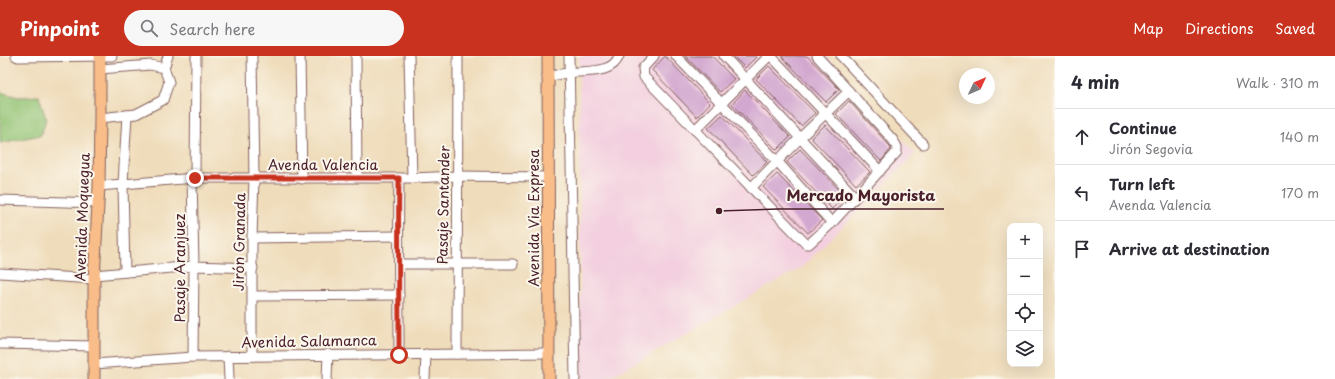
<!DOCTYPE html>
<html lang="en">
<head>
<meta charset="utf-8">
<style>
  body { margin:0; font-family:"Playpen Sans",sans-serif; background:#f7f7f7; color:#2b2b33 }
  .controls { position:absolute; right:12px; bottom:12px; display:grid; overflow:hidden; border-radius:8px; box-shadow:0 4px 16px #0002 }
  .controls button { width:36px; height:36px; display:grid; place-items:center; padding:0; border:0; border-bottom:1px solid #e1e1e2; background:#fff; color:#2b2b33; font:20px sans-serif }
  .compass { position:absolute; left:959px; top:12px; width:36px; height:36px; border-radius:50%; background:#fff; box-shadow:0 4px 16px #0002; rotate:46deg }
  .stop { position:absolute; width:12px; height:12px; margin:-9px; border:3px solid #c8321e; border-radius:50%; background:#fff }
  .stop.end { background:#c8321e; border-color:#fff; box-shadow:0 1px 4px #0008 }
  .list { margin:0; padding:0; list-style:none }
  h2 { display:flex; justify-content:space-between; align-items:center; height:52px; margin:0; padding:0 16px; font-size:17px }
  h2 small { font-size:13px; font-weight:400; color:#7c7c81 }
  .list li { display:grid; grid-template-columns:26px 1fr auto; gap:12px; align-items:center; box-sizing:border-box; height:56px; padding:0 16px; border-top:1px solid #e1e1e2 }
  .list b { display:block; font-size:15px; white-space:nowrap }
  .list p { margin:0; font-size:13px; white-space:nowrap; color:#7c7c81 }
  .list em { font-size:13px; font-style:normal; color:#7c7c81 }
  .icon { flex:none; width:22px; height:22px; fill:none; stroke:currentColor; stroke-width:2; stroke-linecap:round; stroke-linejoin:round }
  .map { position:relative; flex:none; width:1055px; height:323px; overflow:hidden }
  header { display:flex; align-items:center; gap:24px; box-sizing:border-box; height:56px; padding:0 20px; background:#c8321e; color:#fff }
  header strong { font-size:19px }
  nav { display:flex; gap:22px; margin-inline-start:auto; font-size:14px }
  .search { width:280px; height:36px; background:#f7f7f7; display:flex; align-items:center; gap:10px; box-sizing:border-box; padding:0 14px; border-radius:22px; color:#7c7c81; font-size:15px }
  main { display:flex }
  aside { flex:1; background:#fff }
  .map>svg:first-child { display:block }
  .built { fill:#f3cfdf }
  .green { fill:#93c373; stroke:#6e714f }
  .building { fill:#d3a8d0 }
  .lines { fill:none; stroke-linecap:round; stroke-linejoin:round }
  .minor-casing { stroke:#84615d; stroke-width:11 }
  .major-casing { stroke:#84615d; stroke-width:13 }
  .minor { stroke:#fff; stroke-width:9 }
  .major { stroke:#f8bd89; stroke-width:11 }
  .route { stroke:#c8321e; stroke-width:5 }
  .labels { text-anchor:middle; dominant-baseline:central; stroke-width:4; stroke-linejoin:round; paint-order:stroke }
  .street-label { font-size:14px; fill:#4a1f2b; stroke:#fbf7ec }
  .leader { fill:none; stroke:#4a1f2b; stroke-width:1.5 }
  .callout-dot { fill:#4a1f2b; stroke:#fbf7ec; stroke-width:1.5 }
  .callout-label { font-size:15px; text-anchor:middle; font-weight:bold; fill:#4a1f2b; stroke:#fbf7ec; stroke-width:4; stroke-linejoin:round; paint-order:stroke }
</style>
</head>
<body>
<header>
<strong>Pinpoint</strong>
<div class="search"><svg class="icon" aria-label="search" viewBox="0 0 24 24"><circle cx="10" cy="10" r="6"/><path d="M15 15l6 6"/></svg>Search here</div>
<nav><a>Map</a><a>Directions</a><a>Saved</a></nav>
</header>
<main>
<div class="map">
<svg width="1055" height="323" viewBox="0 0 1055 323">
  <rect width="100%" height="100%" fill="#fbf7ec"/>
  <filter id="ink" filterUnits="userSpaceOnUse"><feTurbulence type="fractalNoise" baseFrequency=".025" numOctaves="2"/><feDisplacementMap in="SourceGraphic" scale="8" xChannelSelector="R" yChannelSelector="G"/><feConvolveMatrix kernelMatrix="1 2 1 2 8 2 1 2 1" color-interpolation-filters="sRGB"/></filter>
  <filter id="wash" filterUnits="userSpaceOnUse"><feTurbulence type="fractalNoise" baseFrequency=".012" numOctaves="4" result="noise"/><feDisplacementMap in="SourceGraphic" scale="16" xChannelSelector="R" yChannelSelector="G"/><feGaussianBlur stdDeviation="0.9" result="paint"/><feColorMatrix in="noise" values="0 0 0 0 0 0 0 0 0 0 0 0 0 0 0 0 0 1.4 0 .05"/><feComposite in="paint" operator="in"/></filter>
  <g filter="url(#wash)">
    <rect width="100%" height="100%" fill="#efdcba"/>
    <path class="built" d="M579,0H826L915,98L802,211L607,323H581Z"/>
    <path class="green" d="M0,36L18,41L39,40L46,63L41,79L0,87Z"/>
    <g id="blocks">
      <g class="building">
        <path d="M665,0L710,47L697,61L652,14Z"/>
        <path d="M685,0H712L734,23L720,36Z"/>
        <path d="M733,0H757L745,12Z"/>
        <path d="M781,0H807L839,33L826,46Z"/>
        <path d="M769,10L815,57L801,70L756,23Z"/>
        <path d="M745,34L790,81L777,94L732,48Z"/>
        <path d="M849,45L888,88L891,93L881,105L836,58Z"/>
        <path d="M722,59L767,106L753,119L708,72Z"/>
        <path d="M825,69L870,116L856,129L811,82Z"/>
        <path d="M800,93L845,140L832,153L787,106Z"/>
        <path d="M777,118L822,164L808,177L763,131Z"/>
      </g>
    </g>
  </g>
  <g filter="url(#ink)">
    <use href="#blocks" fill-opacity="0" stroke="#84615d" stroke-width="1"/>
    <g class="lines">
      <g class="minor-casing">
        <g id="minor">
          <path d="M16,0L18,1L112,0"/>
          <path d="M252,0L254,122L252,182V300"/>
          <path d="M300,0L302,123"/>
          <path d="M356,0L357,121"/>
          <path d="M409,0L412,122"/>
          <path d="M569,0L575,323"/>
          <path d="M654,0L643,12L644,21L806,188H809L832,167L897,96V91L893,84L817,0"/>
          <path d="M676,0L777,105L832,167"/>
          <path d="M724,0L855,141"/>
          <path d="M771,0L880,115"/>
          <path d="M841,0L923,88"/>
          <path d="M164,12L168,0"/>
          <path d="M100,13L151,9L164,12L169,26L163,44L136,58L100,62"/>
          <path d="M547,21C554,20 562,17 569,17C585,14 612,19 619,0"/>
          <path d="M695,74L769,0"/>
          <path d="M192,122L194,210L193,301"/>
          <path d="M195,122L196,0"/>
          <path d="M99,130L195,122H412L458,120L547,121"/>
          <path d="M751,132L800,82L849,35"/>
          <path d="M0,144L98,147"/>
          <path d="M252,182L398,180"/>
          <path d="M399,208H513"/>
          <path d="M125,216L123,128L127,59"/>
          <path d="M0,217L94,223"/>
          <path d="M94,219L194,210L253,212"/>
          <path d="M253,240L399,239"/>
          <path d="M0,288L94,290"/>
          <path d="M457,298C457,198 458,99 458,0"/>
          <path d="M399,299C399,240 398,181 399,122"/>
          <path d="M228,300L229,323"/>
          <path d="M94,308L193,301L549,297"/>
          <path d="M327,323L328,298"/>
          <path d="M425,323L426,298"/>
        </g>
      </g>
      <g class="major-casing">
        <g id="major">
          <path d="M548,0L549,323"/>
          <path d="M94,323V223L99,130L100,62V0"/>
        </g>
      </g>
      <use href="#minor" class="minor"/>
      <use href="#major" class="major"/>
    </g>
  </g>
  <g class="lines" filter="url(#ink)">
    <path class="route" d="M195,122H399C398,181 399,240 399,299"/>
  </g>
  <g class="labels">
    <g class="street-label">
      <text x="323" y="108">Avenda Valencia</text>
      <text transform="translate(443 149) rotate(-89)">Pasaje Santander</text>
      <text transform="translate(82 161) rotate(-88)">Avenida Moquegua</text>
      <text transform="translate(533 162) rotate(-90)">Avenida Via Expresa</text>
      <text transform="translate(239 186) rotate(-89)">Jirón Granada</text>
      <text transform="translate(179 212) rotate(-90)">Pasaje Aranjuez</text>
      <text transform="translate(309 285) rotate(-1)">Avenida Salamanca</text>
    </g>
  </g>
  <path class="leader" d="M719 155L778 153H944"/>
  <circle class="callout-dot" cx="719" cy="155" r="4"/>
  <g class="callout-label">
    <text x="861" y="145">Mercado Mayorista</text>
  </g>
</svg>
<div class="controls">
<button>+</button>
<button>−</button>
<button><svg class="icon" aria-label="locate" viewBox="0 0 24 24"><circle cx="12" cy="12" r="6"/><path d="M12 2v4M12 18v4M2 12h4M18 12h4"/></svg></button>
<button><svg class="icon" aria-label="layers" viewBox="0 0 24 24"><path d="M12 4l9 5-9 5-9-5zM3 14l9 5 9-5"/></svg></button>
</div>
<svg class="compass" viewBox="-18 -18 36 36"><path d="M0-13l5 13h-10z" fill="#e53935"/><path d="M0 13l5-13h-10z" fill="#7c7c81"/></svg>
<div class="stop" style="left:399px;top:299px"></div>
<div class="stop end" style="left:195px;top:122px"></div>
</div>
<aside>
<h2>4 min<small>Walk · 310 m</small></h2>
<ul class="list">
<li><svg class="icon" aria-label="ahead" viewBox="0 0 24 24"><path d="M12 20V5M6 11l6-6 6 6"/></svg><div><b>Continue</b><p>Jirón Segovia</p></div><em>140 m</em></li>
<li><svg class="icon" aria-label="left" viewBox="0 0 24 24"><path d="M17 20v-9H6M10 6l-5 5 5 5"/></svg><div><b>Turn left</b><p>Avenda Valencia</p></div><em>170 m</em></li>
<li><svg class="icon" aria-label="arrive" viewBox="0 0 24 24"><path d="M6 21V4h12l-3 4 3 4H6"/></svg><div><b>Arrive at destination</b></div></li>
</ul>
</aside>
</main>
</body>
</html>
